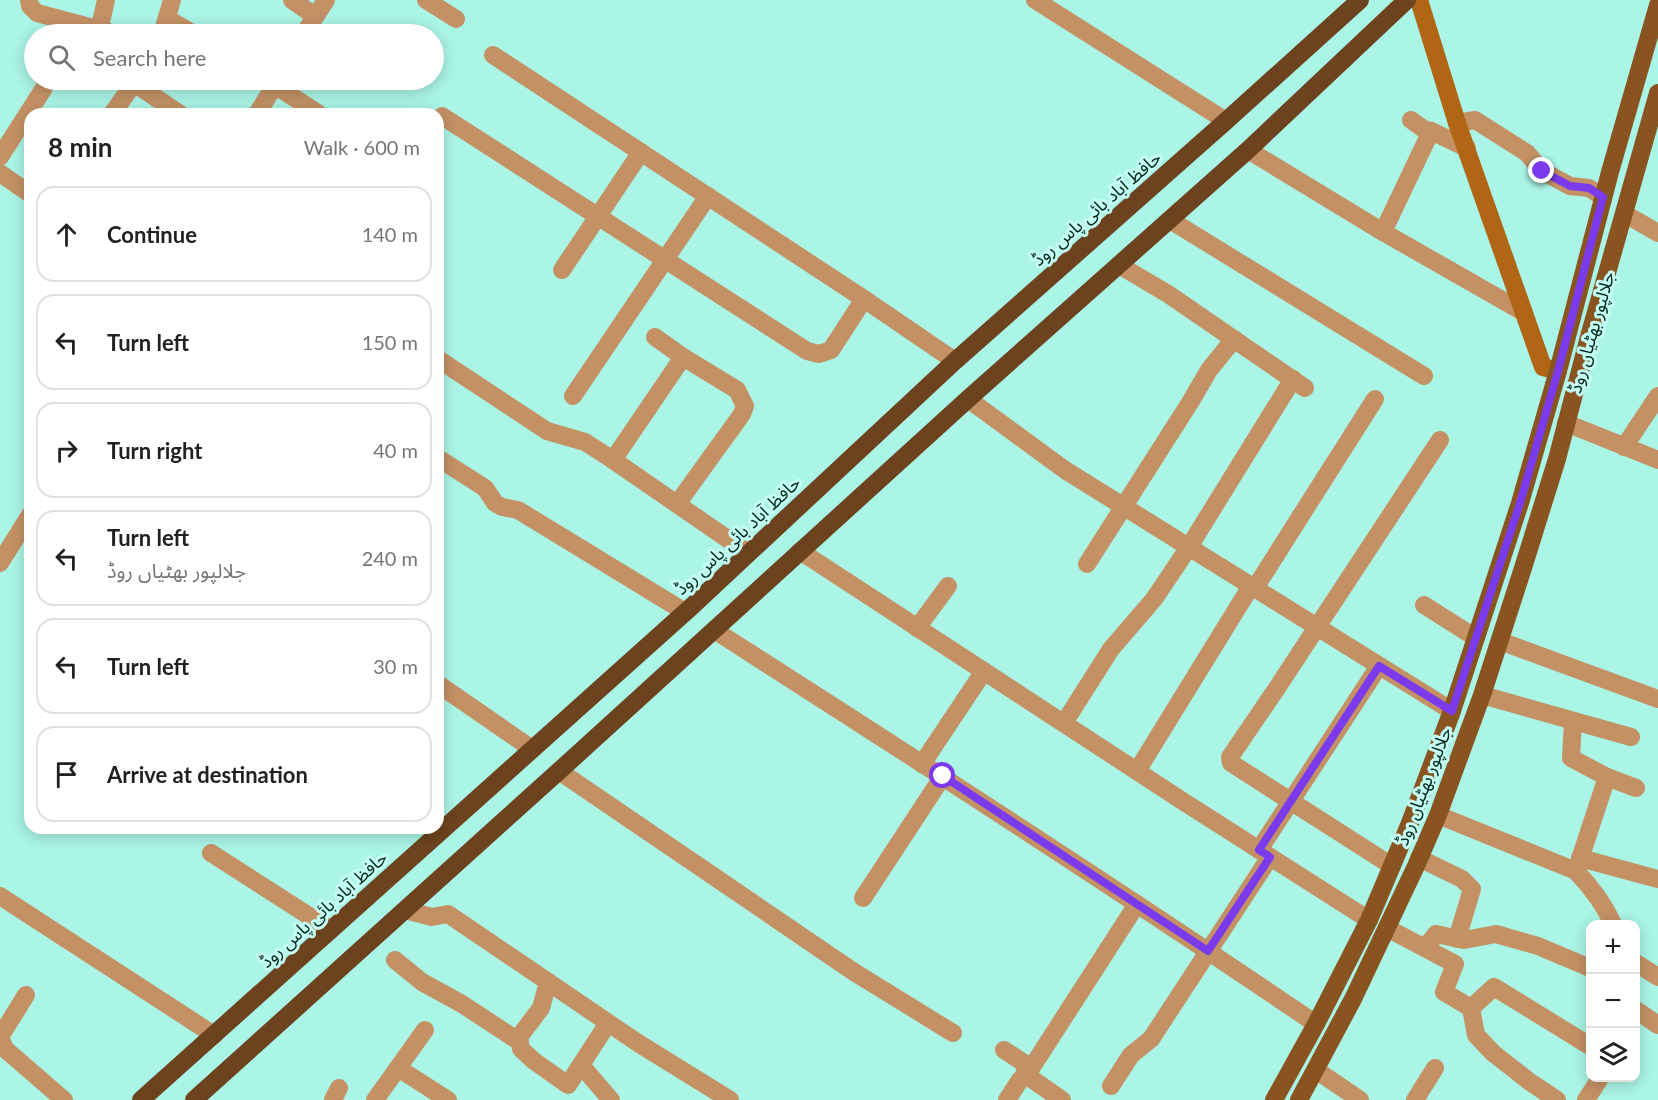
<!DOCTYPE html>
<html lang="en">
<head>
<meta charset="utf-8">
<style>
  body { margin:0; font-family:Lato,"Noto Sans Arabic",sans-serif; background:#f6f6f6; color:#202124 }
  .controls { position:absolute; right:18px; bottom:18px; display:grid; overflow:hidden; border-radius:12px; box-shadow:0 3px 15px #0003 }
  .controls button { width:54px; height:54px; display:grid; place-items:center; padding:0; border:0; border-bottom:2px solid #e0e0e0; background:#fff; color:#202124; font:30px sans-serif }
  .stop { position:absolute; width:18px; height:18px; margin:-14px; border:4px solid #7c3aed; border-radius:50%; background:#fff }
  .stop.end { background:#7c3aed; border-color:#fff; box-shadow:0 2px 6px #0008 }
  .list { margin:0; padding:0; list-style:none }
  h2 { display:flex; justify-content:space-between; align-items:center; height:78px; margin:0; padding:0 24px; font-size:26px }
  h2 small { font-size:20px; font-weight:400; color:#757577 }
  .list li { display:grid; grid-template-columns:39px 1fr auto; gap:18px; align-items:center; box-sizing:border-box; height:96px; margin:0 12px 12px; padding:0 12px; border:2px solid #e0e0e0; border-radius:18px }
  .list b { display:block; font-size:22px; white-space:nowrap }
  .list p { margin:0; font-size:20px; white-space:nowrap; color:#757577 }
  .list em { font-size:20px; font-style:normal; color:#757577 }
  .icon { flex:none; width:33px; height:33px; fill:none; stroke:currentColor; stroke-width:2; stroke-linecap:round; stroke-linejoin:round }
  .map { position:relative; flex:none; width:1658px; height:1100px; overflow:hidden }
  .search { position:absolute; background:#fff; box-shadow:0 3px 15px #0003; left:24px; top:24px; width:420px; height:66px; display:flex; align-items:center; gap:15px; box-sizing:border-box; padding:0 21px; border-radius:33px; color:#757577; font-size:22px }
  .panel { position:absolute; background:#fff; box-shadow:0 3px 15px #0003; left:24px; top:108px; width:420px; height:726px; border-radius:18px }
  .map>svg:first-child { display:block }
  .lines { fill:none; stroke-linecap:round; stroke-linejoin:round }
  .street { stroke:#c49165; stroke-width:18 }
  .secondary { stroke:#b06614; stroke-width:18 }
  .primary { stroke:#8a5421; stroke-width:18 }
  .highway { stroke:#6c431e; stroke-width:18 }
  .route { stroke:#7c3aed; stroke-width:8 }
  .labels { text-anchor:middle; dominant-baseline:central; stroke-width:6; stroke-linejoin:round; paint-order:stroke }
  .street-label { font-size:18px; fill:#062621; stroke:#c4fff3 }
</style>
</head>
<body>
<div class="map">
<svg width="1658" height="1100" viewBox="0 0 1658 1100">
  <rect width="100%" height="100%" fill="#aaf5e6"/>
  <g class="lines">
    <g class="street">
      <path d="M29,0L30,6L37,13L116,34"/>
      <path d="M292,0L315,16"/>
      <path d="M426,0L456,19"/>
      <path d="M1035,0L1226,121"/>
      <path d="M168,19L194,34"/>
      <path d="M99,31L106,0"/>
      <path d="M162,34L172,0"/>
      <path d="M304,34L326,0"/>
      <path d="M493,55L864,299L955,361"/>
      <path d="M267,80L319,114"/>
      <path d="M112,114L134,83L180,114"/>
      <path d="M257,114L278,80"/>
      <path d="M442,116L807,351L819,354L831,350L864,299"/>
      <path d="M1411,120L1425,130L1431,131L1467,148"/>
      <path d="M1457,123L1475,120L1527,153L1542,171L1570,186L1589,188L1603,197"/>
      <path d="M1248,150L1383,232L1523,312"/>
      <path d="M0,157L44,88"/>
      <path d="M0,173L30,194"/>
      <path d="M1625,214L1658,233"/>
      <path d="M1170,220L1424,376"/>
      <path d="M1383,232L1431,131"/>
      <path d="M1119,265L1168,294L1305,388"/>
      <path d="M562,270L641,152"/>
      <path d="M655,337L683,357L737,390L745,406L742,414L677,504"/>
      <path d="M438,359L547,431L585,442L613,460L748,553"/>
      <path d="M573,396L708,196"/>
      <path d="M968,399L1065,470L1452,711"/>
      <path d="M1566,423L1658,460"/>
      <path d="M1624,447L1658,396"/>
      <path d="M438,458L485,488L495,503L502,507L518,510L685,612"/>
      <path d="M613,460L683,357"/>
      <path d="M800,551L1181,800L1369,920"/>
      <path d="M0,563L30,515"/>
      <path d="M1087,564L1191,401L1209,370L1234,339"/>
      <path d="M1255,588L1375,399"/>
      <path d="M1424,605L1476,638"/>
      <path d="M917,628L948,586"/>
      <path d="M714,630C916,759 1118,889 1316,1024"/>
      <path d="M1500,641L1658,699"/>
      <path d="M438,684L532,749"/>
      <path d="M1482,695L1631,737"/>
      <path d="M1573,721L1571,758L1607,777L1636,788"/>
      <path d="M1064,723L1111,649L1154,599L1189,547L1293,379"/>
      <path d="M922,764L984,671"/>
      <path d="M559,771L854,972L953,1033"/>
      <path d="M1137,771L1251,586"/>
      <path d="M1438,815L1576,871C1591,887 1604,904 1613,924"/>
      <path d="M1259,850L1379,666"/>
      <path d="M211,853L331,930"/>
      <path d="M1419,858L1462,879L1472,889L1457,939"/>
      <path d="M1580,858L1658,879"/>
      <path d="M1392,866L1231,763L1230,757L1277,688L1440,440"/>
      <path d="M1576,871L1607,777"/>
      <path d="M0,896L214,1035"/>
      <path d="M863,898L943,776"/>
      <path d="M405,910L432,917L448,914L638,1043L730,1100"/>
      <path d="M1387,928L1455,964L1444,992L1471,1008L1476,1035L1493,1053L1530,1082L1557,1100"/>
      <path d="M1425,948L1436,934L1464,940L1496,934L1538,946L1590,968"/>
      <path d="M395,960L422,982L462,1004L520,1042"/>
      <path d="M1636,963L1658,977"/>
      <path d="M548,982L541,1008L519,1037L521,1049L534,1061L568,1085L608,1023"/>
      <path d="M26,995L0,1037L5,1049L64,1100"/>
      <path d="M1471,1008L1494,987L1590,1046"/>
      <path d="M1636,1010L1658,1025"/>
      <path d="M1004,1050L1024,1063L1026,1075L1062,1100"/>
      <path d="M581,1065L611,1100"/>
      <path d="M398,1068L448,1100"/>
      <path d="M1316,1070L1360,1100"/>
      <path d="M1111,1086L1131,1055L1151,1039L1270,857"/>
      <path d="M333,1100L339,1088"/>
      <path d="M375,1100L425,1030"/>
      <path d="M1007,1100L1020,1080L1032,1067L1137,904"/>
      <path d="M1415,1100L1435,1068"/>
      <path d="M1586,1100L1600,1078"/>
    </g>
    <path class="secondary" d="M1419,0L1457,123L1543,367L1558,371"/>
    <g class="primary">
      <path d="M1274,1100L1316,1024L1369,920L1410,823L1452,711L1520,503L1558,371L1610,172L1658,5"/>
      <path d="M1299,1100L1353,999L1416,866L1438,815L1482,695L1523,568L1557,459L1590,333L1658,93"/>
    </g>
    <g class="highway">
      <path d="M141,1100L690,608L955,361L1226,121L1360,0"/>
      <path d="M194,1100L559,771L968,399L1248,150L1407,0"/>
    </g>
  </g>
  <g class="lines">
    <path class="route" d="M943,776L1208,951L1270,857L1259,850L1379,666L1452,711L1520,503L1558,371L1603,197L1589,188L1570,186L1542,171"/>
  </g>
  <g class="labels">
    <g class="street-label">
      <text transform="translate(1096 208) rotate(-41)">حافظ آباد بائی پاس روڈ</text>
      <text transform="translate(1591 332) rotate(-74)">جلالپور بھٹیاں روڈ</text>
      <text transform="translate(737 535) rotate(-43)">حافظ آباد بائی پاس روڈ</text>
      <text transform="translate(1423 786) rotate(-69)">جلالپور بھٹیاں روڈ</text>
      <text transform="translate(323 909) rotate(-42)">حافظ آباد بائی پاس روڈ</text>
    </g>
  </g>
</svg>
<div class="controls">
<button>+</button>
<button>−</button>
<button><svg class="icon" aria-label="layers" viewBox="0 0 24 24"><path d="M12 4l9 5-9 5-9-5zM3 14l9 5 9-5"/></svg></button>
</div>
<div class="stop" style="left:943px;top:776px"></div>
<div class="stop end" style="left:1542px;top:171px"></div>
<div class="search"><svg class="icon" aria-label="search" viewBox="0 0 24 24"><circle cx="10" cy="10" r="6"/><path d="M15 15l6 6"/></svg>Search here</div>
<section class="panel">
<h2>8 min<small>Walk · 600 m</small></h2>
<ul class="list">
<li><svg class="icon" aria-label="ahead" viewBox="0 0 24 24"><path d="M12 20V5M6 11l6-6 6 6"/></svg><div><b>Continue</b></div><em>140 m</em></li>
<li><svg class="icon" aria-label="left" viewBox="0 0 24 24"><path d="M17 20v-9H6M10 6l-5 5 5 5"/></svg><div><b>Turn left</b></div><em>150 m</em></li>
<li><svg class="icon" aria-label="right" viewBox="0 0 24 24"><path d="M7 20v-9h11M14 6l5 5-5 5"/></svg><div><b>Turn right</b></div><em>40 m</em></li>
<li><svg class="icon" aria-label="left" viewBox="0 0 24 24"><path d="M17 20v-9H6M10 6l-5 5 5 5"/></svg><div><b>Turn left</b><p>جلالپور بھٹیاں روڈ</p></div><em>240 m</em></li>
<li><svg class="icon" aria-label="left" viewBox="0 0 24 24"><path d="M17 20v-9H6M10 6l-5 5 5 5"/></svg><div><b>Turn left</b></div><em>30 m</em></li>
<li><svg class="icon" aria-label="arrive" viewBox="0 0 24 24"><path d="M6 21V4h12l-3 4 3 4H6"/></svg><div><b>Arrive at destination</b></div></li>
</ul>
</section>
</div>
</body>
</html>
